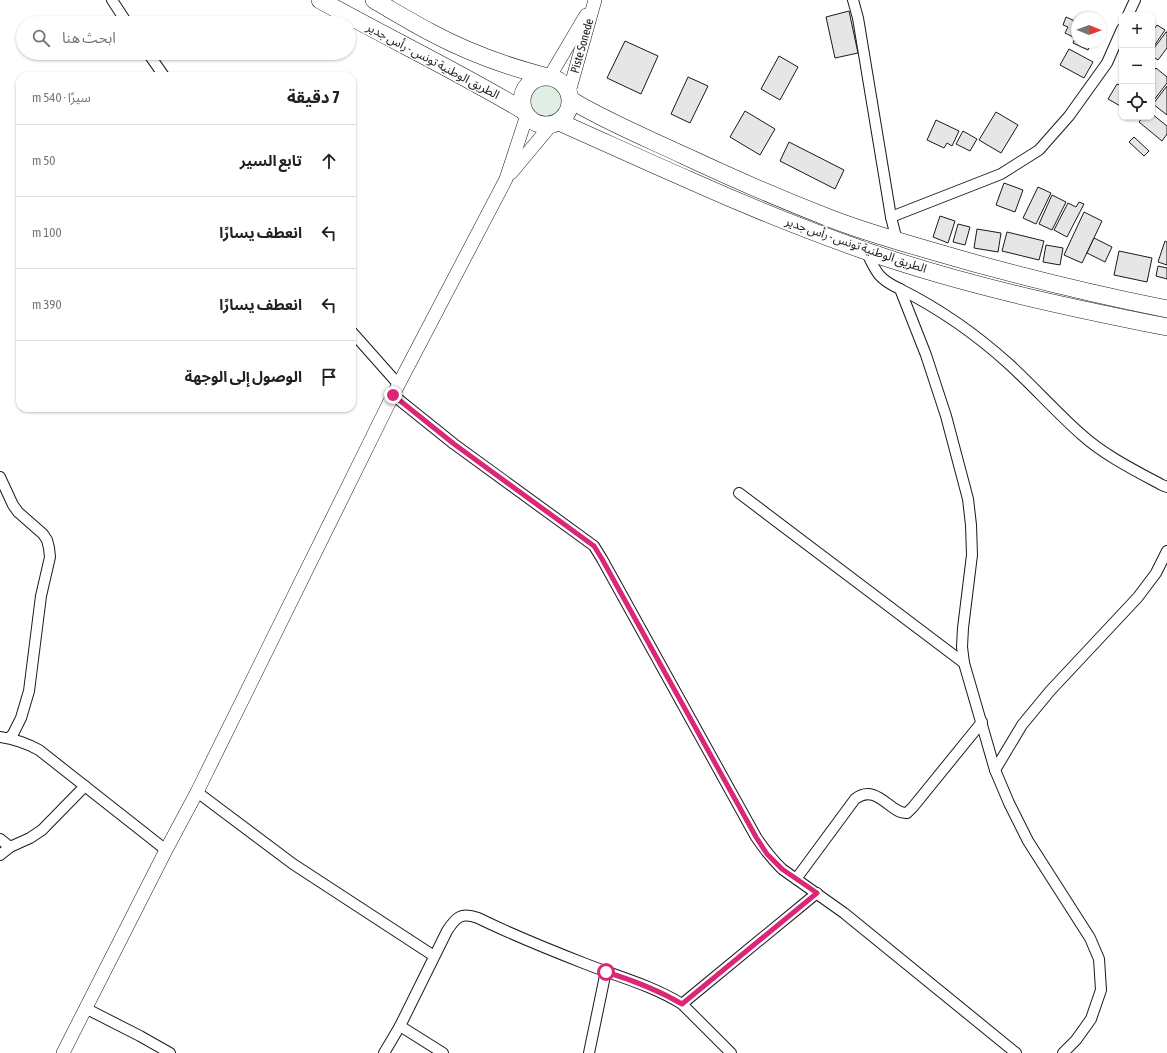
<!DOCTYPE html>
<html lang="ar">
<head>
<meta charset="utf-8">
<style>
  body { margin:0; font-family:"Asap Condensed","Noto Sans Arabic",sans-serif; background:#f6f6f6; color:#202124; direction:rtl }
  .controls { position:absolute; right:12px; top:12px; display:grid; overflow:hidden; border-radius:8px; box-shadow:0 1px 3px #0004 }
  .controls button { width:36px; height:36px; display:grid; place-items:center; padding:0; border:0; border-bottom:1px solid #e0e0e0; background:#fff; color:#202124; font:20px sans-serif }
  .compass { position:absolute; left:1071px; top:12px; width:36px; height:36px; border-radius:50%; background:#fff; box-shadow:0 1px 3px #0004; rotate:91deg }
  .stop { position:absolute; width:12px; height:12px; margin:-9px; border:3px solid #db2777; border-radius:50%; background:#fff }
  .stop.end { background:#db2777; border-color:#fff; box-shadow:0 1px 4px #0008 }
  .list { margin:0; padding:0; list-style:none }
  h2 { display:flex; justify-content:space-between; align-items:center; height:52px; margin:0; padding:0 16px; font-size:17px }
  h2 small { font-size:13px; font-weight:400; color:#757577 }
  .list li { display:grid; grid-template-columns:26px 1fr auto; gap:12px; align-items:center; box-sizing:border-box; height:72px; padding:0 16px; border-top:1px solid #e0e0e0 }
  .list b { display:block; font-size:15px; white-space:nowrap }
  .list em { font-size:13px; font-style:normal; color:#757577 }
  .icon { flex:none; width:22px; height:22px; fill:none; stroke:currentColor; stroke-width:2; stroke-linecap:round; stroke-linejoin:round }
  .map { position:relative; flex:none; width:1167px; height:1053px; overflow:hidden; direction:ltr }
  .search { position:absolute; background:#fff; box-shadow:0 1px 3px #0004; left:16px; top:16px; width:340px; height:44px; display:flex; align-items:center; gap:10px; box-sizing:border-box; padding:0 14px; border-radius:22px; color:#757577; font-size:15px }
  .panel { position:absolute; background:#fff; box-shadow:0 1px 3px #0004; left:16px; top:72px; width:340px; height:340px; border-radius:12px; direction:rtl }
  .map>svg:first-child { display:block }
  .green { fill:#e0efe3; stroke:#6a6a6a }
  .building { fill:#e6e6e6; stroke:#1a1a1a }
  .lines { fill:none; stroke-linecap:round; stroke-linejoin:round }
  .minor-casing { stroke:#1a1a1a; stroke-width:12 }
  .tertiary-casing { stroke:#1a1a1a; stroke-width:14 }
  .trunk-casing { stroke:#1a1a1a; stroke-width:18 }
  .minor { stroke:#fff; stroke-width:10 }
  .tertiary { stroke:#fff; stroke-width:13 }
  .trunk { stroke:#fff; stroke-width:17 }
  .route { stroke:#db2777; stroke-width:5 }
  .labels { text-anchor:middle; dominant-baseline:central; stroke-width:3; stroke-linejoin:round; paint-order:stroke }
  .street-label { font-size:12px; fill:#1a1a1a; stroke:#fff }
</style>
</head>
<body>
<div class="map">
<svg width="1167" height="1053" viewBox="0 0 1167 1053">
  <rect width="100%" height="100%" fill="#fff"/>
  <circle class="green" cx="546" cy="100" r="17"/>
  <g class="building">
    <path d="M849,11L858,53L835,58L826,17Z"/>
    <path d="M1066,17L1077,22V42H1092L1088,50L1073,43L1075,38L1065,33L1068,27L1063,25Z"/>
    <path d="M1157,25L1165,30L1152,49V32Z"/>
    <path d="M1166,32H1167V48L1158,60L1152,56V51Z"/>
    <path d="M625,41L658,56L641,94L607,78Z"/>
    <path d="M1069,49L1093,62L1084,78L1060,65Z"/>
    <path d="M779,56L798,67L780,100L761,89Z"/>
    <path d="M1156,68L1167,77V83L1154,100L1152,98V73Z"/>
    <path d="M688,77L708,86L690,123L671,114Z"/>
    <path d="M1117,84L1122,86V107L1108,99Z"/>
    <path d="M1167,86V115L1153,104Z"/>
    <path d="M745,111L775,129L760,155L730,137Z"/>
    <path d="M996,112L1018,125L1001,153L979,140Z"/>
    <path d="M1152,114L1167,126V134L1162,141L1139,122L1143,117H1152Z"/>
    <path d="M936,120L959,131L952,146L947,143L944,148L927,140Z"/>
    <path d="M963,131L977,139L970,151L956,144Z"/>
    <path d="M1134,137L1149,151L1144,156L1129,142Z"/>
    <path d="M789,142L844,170L835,189L780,161Z"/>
    <path d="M1004,183L1023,190L1015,212L996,205Z"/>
    <path d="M1038,187L1051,193L1036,224L1023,218Z"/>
    <path d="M1052,195L1066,202L1052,230L1039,224Z"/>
    <path d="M1079,202L1084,204L1067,237L1054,230L1068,203L1076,207Z"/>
    <path d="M1084,212L1102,221L1082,263L1064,255Z"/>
    <path d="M940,216L955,221L948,243L933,237Z"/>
    <path d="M958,224L970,227L965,245L953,242Z"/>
    <path d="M977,229L1001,233L998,252L974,248Z"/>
    <path d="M1007,232L1044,241L1039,260L1002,251Z"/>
    <path d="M1094,238L1112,247L1105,262L1087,253Z"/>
    <path d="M1165,241L1167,242V265L1158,262Z"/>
    <path d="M1046,245L1063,248L1060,265L1043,262Z"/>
    <path d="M1119,251L1152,258L1147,282L1114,275Z"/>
    <path d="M1158,266L1167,268V279L1156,276Z"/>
  </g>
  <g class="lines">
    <g class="minor-casing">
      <g id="minor">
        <path d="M112,0L127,23"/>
        <path d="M853,0L858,18L891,217L897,241"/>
        <path d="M1128,15L1135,0"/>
        <path d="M148,53L164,76"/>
        <path d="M891,217L1001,174L1039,150L1069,116L1107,63L1122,29"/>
        <path d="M866,251C876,272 878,279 900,289L926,355L946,416L968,499L971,525L972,555L963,628L962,647L964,663L995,770L1009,803L1028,841L1090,938L1099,959L1101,990L1091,1019L1076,1040L1063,1053"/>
        <path d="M900,289C940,309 977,335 1010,365C1035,388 1057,413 1082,435C1104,455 1136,471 1162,485L1167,487"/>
        <path d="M352,332L399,385"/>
        <path d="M393,395L454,444L594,546L602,559L756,837C764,849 772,859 782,869L844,913L1016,1053"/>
        <path d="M0,477L13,505L18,512L43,534L47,540L49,548L50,557L41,596L29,691L21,718L13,734L9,738"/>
        <path d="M739,493L964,663"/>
        <path d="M0,737C15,739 26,743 39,750L166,850"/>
        <path d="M995,770L1022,725L1050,691L1138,597L1156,573L1167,551"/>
        <path d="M197,792L293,864L434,956"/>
        <path d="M0,839L10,847"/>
        <path d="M0,855L10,847L30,838L42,830L85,786"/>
        <path d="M796,879L855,799C877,782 891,815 907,813L913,807L982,722"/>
        <path d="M682,1004L731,1053"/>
        <path d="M85,1008L140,1036L170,1053"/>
        <path d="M400,1026L443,1053"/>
        <path d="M384,1053L400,1026L447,931C456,917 461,912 478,918C513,935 550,950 586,964C619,977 651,985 682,1004L817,893"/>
        <path d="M589,1053L606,971"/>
      </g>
    </g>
    <g class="tertiary-casing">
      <g id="tertiary">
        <path d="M550,76L586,15"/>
        <path id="s1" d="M569,92L595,0"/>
        <path d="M511,173L551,125"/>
        <path d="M63,1053L166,850L197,792L393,395L506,179L527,115"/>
      </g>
    </g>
    <g class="trunk-casing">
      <g id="trunk">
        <path d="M320,0C388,38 457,71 524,111"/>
        <path d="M374,0C393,11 411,22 430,32C465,51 506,66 544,76"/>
        <circle cx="546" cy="101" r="24"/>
        <path d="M571,100C607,122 647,138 685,156C732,178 780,199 829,218C862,231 897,241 932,251C1010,274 1087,293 1167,309"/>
        <path d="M559,122C602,141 645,161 689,180C747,206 806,230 866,251C964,285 1066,307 1167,327"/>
      </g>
    </g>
    <use href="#minor" class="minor"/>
    <use href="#tertiary" class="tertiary"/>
    <use href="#trunk" class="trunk"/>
  </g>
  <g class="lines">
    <path class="route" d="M393,395L454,444L594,546L602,559L756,837L767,854L782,869L817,893L682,1004C658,990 632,980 606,972"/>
  </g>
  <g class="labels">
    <g class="street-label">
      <text stroke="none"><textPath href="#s1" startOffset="48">Piste Sonede</textPath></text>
      <text transform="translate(433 61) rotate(28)">الطريق الوطنية تونس - رأس جدير</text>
      <text transform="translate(856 245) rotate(19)">الطريق الوطنية تونس - رأس جدير</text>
    </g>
  </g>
</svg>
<div class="controls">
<button>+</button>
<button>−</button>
<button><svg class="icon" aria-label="locate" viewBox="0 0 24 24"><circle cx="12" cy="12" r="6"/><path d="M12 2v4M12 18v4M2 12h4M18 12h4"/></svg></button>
</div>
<svg class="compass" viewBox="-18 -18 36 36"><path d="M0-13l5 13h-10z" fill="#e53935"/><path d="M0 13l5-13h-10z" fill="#757577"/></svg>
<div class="stop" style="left:606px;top:972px"></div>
<div class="stop end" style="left:393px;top:395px"></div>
<div class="search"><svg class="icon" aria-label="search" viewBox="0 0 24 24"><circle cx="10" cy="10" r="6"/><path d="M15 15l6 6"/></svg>ابحث هنا</div>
<section class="panel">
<h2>7 دقيقة<small>سيرًا · 540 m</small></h2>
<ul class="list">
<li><svg class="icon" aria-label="ahead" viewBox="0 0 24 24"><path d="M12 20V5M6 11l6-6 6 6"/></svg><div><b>تابع السير</b></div><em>50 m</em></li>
<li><svg class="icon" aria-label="left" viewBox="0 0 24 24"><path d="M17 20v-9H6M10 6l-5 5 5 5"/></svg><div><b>انعطف يسارًا</b></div><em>100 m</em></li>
<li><svg class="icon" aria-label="left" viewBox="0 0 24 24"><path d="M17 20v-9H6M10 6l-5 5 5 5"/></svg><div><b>انعطف يسارًا</b></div><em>390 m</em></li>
<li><svg class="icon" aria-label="arrive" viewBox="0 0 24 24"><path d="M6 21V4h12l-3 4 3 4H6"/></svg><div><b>الوصول إلى الوجهة</b></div></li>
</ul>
</section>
</div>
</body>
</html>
